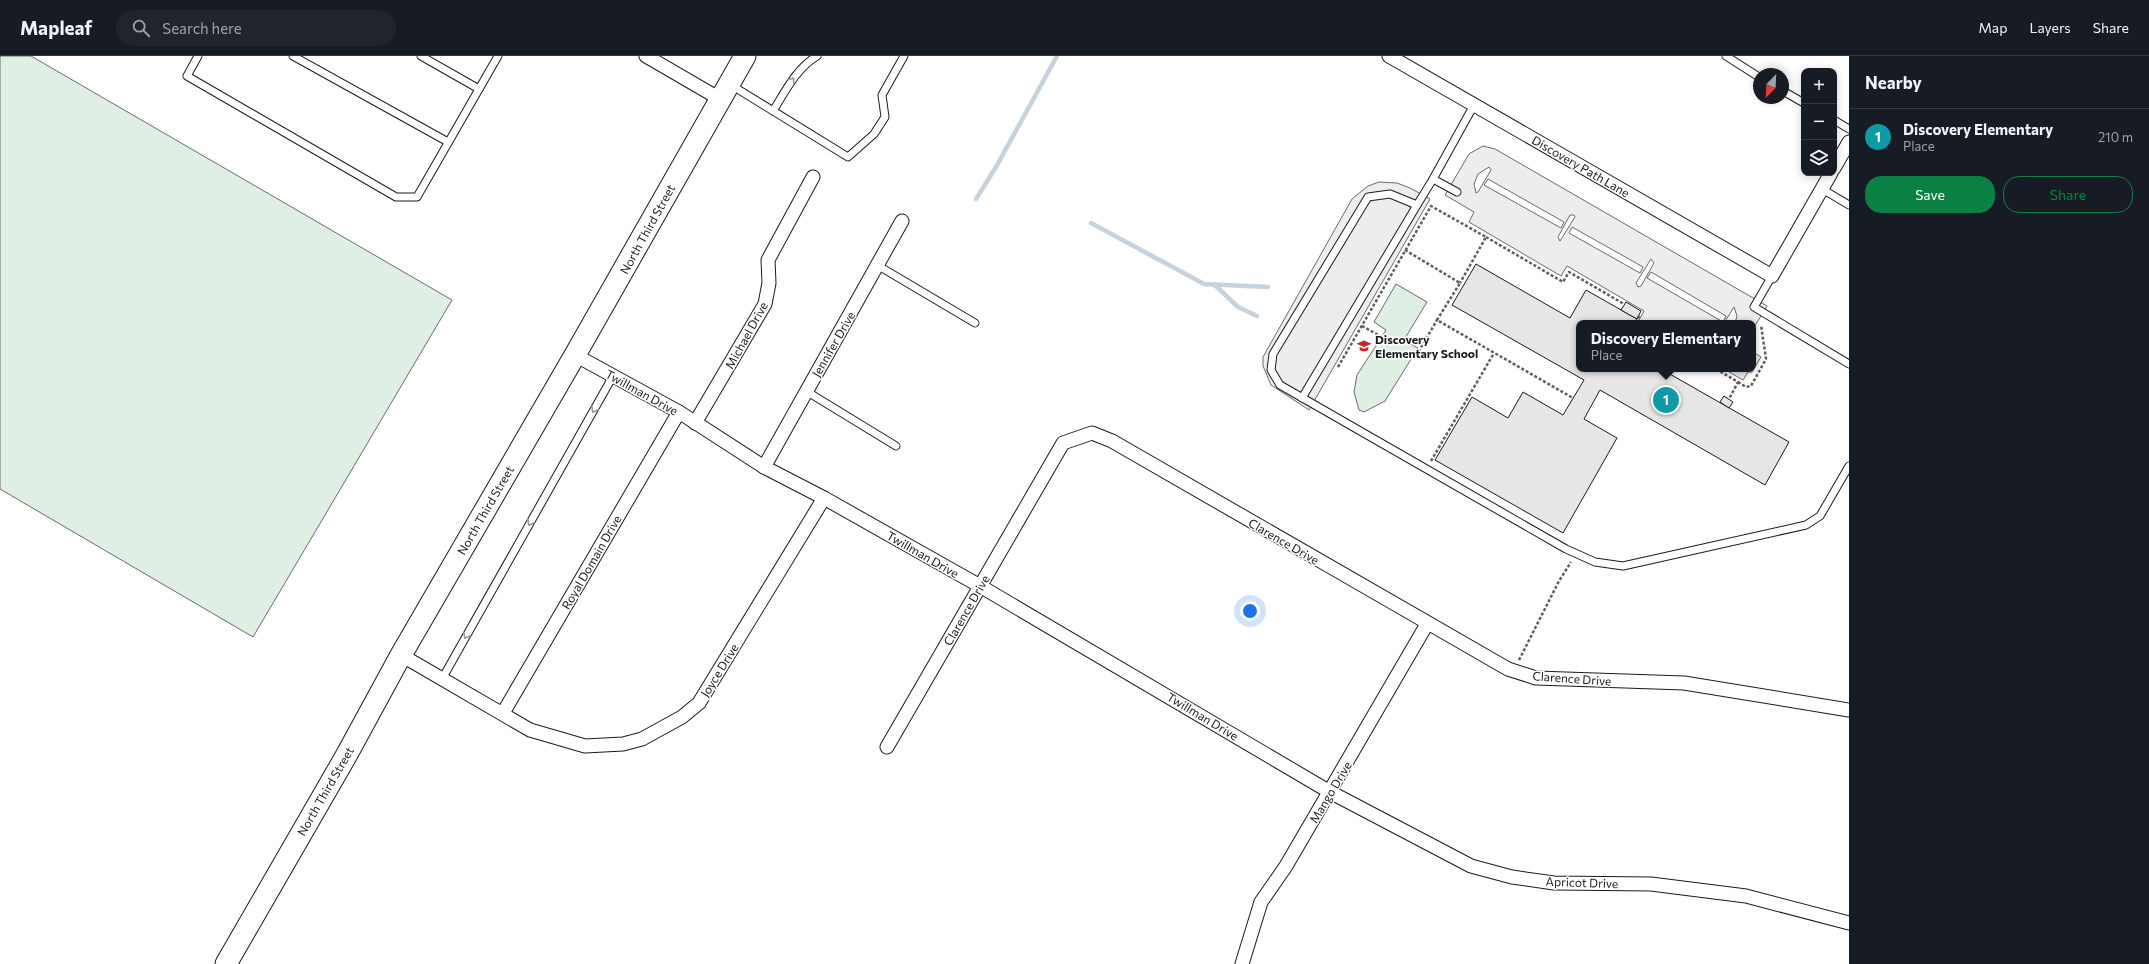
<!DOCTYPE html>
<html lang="en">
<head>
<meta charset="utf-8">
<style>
  body { margin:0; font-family:Commissioner,sans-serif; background:#20242c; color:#f1f3f6 }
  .controls { position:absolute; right:12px; top:12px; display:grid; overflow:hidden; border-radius:8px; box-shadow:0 2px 10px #0003 }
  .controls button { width:36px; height:36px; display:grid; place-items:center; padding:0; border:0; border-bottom:1px solid #363941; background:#171b24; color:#f1f3f6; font:20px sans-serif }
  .compass { position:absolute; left:1753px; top:12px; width:36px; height:36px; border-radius:50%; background:#171b24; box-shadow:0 2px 10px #0003; rotate:204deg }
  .you { position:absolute; left:1250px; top:555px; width:14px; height:14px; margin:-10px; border:3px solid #fff; border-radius:50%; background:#1a73e8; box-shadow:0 0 0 6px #1a73e833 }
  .badge { display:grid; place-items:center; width:26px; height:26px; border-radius:50%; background:#0b8043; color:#fff; font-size:13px; font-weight:700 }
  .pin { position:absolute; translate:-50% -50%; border:2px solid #fff; box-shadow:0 1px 4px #0006 }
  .popup { position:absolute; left:1576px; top:264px; width:180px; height:52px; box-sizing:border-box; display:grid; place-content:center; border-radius:8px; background:#171b24; filter:drop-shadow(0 1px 3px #0005); font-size:13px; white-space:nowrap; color:#9ea1a6 }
  .popup b { font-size:15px; color:#f1f3f6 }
  .popup::after { content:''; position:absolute; left:50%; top:100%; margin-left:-8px; border:8px solid transparent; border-top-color:#171b24 }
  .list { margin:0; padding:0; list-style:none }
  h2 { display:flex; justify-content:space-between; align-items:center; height:52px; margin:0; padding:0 16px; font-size:17px }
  h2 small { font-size:13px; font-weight:400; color:#9ea1a6 }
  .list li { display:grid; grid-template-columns:26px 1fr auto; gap:12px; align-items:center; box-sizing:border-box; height:56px; padding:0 16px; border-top:1px solid #363941 }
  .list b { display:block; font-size:15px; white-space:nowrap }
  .list p { margin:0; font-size:13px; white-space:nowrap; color:#9ea1a6 }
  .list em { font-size:13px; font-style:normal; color:#9ea1a6 }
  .actions { display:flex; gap:8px; padding:12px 16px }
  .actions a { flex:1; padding:9px 0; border:1px solid #0b8043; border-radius:16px; text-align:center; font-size:14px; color:#0b8043 }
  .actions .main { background:#0b8043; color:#fff }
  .icon { flex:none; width:22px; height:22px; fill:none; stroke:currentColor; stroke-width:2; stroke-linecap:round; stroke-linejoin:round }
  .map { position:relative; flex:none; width:1849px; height:908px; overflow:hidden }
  header { display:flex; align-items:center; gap:24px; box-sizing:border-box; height:56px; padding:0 20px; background:#171b24; border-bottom:1px solid #363941 }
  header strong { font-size:19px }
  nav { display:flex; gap:22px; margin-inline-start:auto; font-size:14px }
  .search { width:280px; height:36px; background:#20242c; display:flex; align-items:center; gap:10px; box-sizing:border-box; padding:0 14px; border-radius:22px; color:#9ea1a6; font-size:15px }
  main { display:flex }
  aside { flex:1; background:#171b24 }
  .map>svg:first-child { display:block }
  .green { fill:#e0efe3; stroke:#6a6a6a }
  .parking { fill:#ededed; stroke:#6a6a6a; fill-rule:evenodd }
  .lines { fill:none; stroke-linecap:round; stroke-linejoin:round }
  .stream { stroke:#c6d2dc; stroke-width:4.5 }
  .building { fill:#e6e6e6; stroke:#1a1a1a }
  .service-casing { stroke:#1a1a1a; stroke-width:9 }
  .minor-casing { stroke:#1a1a1a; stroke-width:15 }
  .primary-casing { stroke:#1a1a1a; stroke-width:23 }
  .path { stroke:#5f5f5f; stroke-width:2.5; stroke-dasharray:3 2; stroke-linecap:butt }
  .service { stroke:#fff; stroke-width:7 }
  .minor { stroke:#fff; stroke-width:13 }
  .primary { stroke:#fff; stroke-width:21 }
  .oneway { stroke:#989898 }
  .labels { text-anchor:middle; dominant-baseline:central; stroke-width:3; stroke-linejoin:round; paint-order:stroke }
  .street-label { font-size:12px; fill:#1a1a1a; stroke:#fff }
  .poi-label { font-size:12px; font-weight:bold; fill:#1a1a1a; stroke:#fff; text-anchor:start }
</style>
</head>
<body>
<header>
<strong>Mapleaf</strong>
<div class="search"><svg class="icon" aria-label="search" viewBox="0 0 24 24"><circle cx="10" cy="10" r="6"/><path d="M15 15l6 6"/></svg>Search here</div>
<nav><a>Map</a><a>Layers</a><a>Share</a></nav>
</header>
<main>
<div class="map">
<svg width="1849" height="908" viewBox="0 0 1849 908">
  <rect width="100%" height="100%" fill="#fff"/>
  <g class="green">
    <path d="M0,0H31L452,244L253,581L0,433Z"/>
    <path d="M1396,228L1427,246L1404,284L1418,292L1385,345L1364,356L1359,354L1354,336L1357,319L1386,274L1374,266Z"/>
  </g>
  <g class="parking">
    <path d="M1483,90L1495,93L1767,250L1753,273V267H1735L1737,260L1734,251L1724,267H1645L1639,264L1644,255L1567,210L1561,220L1469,166L1474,156L1445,139L1469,98ZM1489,111L1491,114L1478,136L1476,137L1474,128L1478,118ZM1488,123L1564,166L1561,172L1484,129ZM1570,159H1574L1575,161L1560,185L1558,181ZM1572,171L1643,211L1640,217L1569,177ZM1651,203L1654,207L1641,230L1638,231L1636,227ZM1651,216L1726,260L1723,266L1647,222Z"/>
    <path d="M1379,126L1397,127L1410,132L1430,143L1309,354L1271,329L1263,310V301L1352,143L1368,130Z"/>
    <path d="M1753,296L1761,301L1752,316H1748L1743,324L1724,313H1753Z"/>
  </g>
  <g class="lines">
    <g class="stream">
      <path d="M976,143L996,111L1057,0"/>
      <path d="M1091,167L1204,228L1268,231"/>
      <path d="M1215,229L1238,251L1257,260"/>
    </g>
  </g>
  <g class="building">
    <path d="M1476,208L1570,262L1586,234L1637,263L1635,267H1579V313H1670L1668,317L1789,386L1765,429L1600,334L1584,363L1617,382L1563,477L1435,404L1472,341L1508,362L1523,336L1563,359L1584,324L1452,249Z"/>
    <path d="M1626,246L1641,255L1637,263L1621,254Z"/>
    <path d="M1724,340L1733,346L1729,352L1720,346Z"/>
  </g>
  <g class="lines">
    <g class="service-casing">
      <g id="service">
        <path d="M198,0L187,20L396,141H417L498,0"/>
        <path d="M293,0L448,86"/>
        <path d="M421,0L479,33"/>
        <path d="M1726,0L1759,21"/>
        <path d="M731,29L848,101L874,78L885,61L882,39L904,0"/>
        <path d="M1783,35L1804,47"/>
        <path d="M773,55C786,34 796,13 817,0"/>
        <path d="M1834,64L1849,73"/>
        <path d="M1433,123L1417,149L1390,138L1368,141L1273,298L1271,314L1280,329L1566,493L1595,506L1623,510L1806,469L1820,460L1849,410"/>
        <path d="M1822,133L1849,149"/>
        <path d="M1457,136L1433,123L1474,49"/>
        <path d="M877,209L975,267"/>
        <path d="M1772,220L1754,251L1849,308"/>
        <path d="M806,335L896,390"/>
        <path d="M1302,342L1417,149"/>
        <path d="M442,623L613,320"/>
      </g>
    </g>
    <g class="minor-casing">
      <g id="minor">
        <path d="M646,0L720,43"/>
        <path d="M1389,0L1772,220L1831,117"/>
        <path d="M1834,112L1849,86"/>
        <path d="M575,299L679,356L764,411L824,442L980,530L1330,736L1471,810L1512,821L1554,827L1651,828L1746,840L1849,867"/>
        <path d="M695,367L765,248L769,227L768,204L813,121"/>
        <path d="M764,411L902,165"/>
        <path d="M401,599L530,674L585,690L623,688L642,683L682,661L699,647L824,442"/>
        <path d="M503,657L679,356"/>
        <path d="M887,691L1063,387L1092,377L1112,385L1508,613L1536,622L1684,627L1849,654"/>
        <path d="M1242,908L1261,846L1286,810L1427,568"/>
      </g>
    </g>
    <g class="primary-casing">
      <path id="primary" d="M226,908L346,700L401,599L575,299L745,0"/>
    </g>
    <g class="path">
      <path d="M1486,181L1563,226L1569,216L1624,248"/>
      <path d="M1405,194L1460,227L1437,264L1573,342"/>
      <path d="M1636,267L1640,258"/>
      <path d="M1362,270L1382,281"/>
      <path d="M1413,300L1415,302L1437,264"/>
      <path d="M1338,311L1431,150L1486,181L1460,227"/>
      <path d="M1716,313L1738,326L1729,343"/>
      <path d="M1738,326L1746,331L1751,330L1766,303L1761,269"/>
      <path d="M1431,405L1494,297"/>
      <path d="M1519,604L1559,525L1571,506"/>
    </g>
    <use href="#service" class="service"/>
    <use href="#minor" class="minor"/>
    <use href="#primary" class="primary"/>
  </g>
  <defs><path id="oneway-chevron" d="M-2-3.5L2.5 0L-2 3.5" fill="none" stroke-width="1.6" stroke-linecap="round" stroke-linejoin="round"/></defs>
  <g class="oneway">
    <use href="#oneway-chevron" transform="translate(792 24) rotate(-55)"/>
    <use href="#oneway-chevron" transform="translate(594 354) rotate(119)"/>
    <use href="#oneway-chevron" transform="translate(530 467) rotate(119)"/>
    <use href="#oneway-chevron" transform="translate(466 580) rotate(119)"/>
  </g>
  <defs>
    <g id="school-bare" transform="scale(1.08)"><path d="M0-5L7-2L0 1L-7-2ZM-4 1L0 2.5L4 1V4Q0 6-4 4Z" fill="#c62828" stroke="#fff" stroke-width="2.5" paint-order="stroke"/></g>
  </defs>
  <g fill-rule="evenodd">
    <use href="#school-bare" x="1364" y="290"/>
  </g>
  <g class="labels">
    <g class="street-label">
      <text transform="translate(1581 110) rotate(30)">Discovery Path Lane</text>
      <text transform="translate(647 173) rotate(-61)">North Third Street</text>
      <text transform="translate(746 279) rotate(-61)">Michael Drive</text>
      <text transform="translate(833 288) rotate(-60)">Jennifer Drive</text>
      <text transform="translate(642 336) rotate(29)">Twillman Drive</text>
      <text transform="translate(485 454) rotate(-60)">North Third Street</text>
      <text transform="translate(1284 485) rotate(30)">Clarence Drive</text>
      <text transform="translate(923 498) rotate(30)">Twillman Drive</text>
      <text transform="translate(591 506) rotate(-60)">Royal Domain Drive</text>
      <text transform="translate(966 554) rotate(-60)">Clarence Drive</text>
      <text transform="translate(719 614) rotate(-58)">Joyce Drive</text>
      <text transform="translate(1572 622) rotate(4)">Clarence Drive</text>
      <text transform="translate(1203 660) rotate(31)">Twillman Drive</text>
      <text transform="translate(325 735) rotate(-60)">North Third Street</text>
      <text transform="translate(1330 736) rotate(-59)">Mango Drive</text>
      <text transform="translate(1582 826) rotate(2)">Apricot Drive</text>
    </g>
    <g class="poi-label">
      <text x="1375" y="283">Discovery<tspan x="1375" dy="14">Elementary School</tspan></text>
    </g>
  </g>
</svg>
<div class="controls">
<button>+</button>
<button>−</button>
<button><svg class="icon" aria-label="layers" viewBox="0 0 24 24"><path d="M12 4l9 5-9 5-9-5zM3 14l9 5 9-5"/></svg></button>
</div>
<svg class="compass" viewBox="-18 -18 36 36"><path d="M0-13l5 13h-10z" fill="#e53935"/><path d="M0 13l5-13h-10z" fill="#9ea1a6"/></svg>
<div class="you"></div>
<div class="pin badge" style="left:1666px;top:344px;background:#0f9aa8">1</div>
<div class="popup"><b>Discovery Elementary</b>Place</div>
</div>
<aside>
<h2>Nearby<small></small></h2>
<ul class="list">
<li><span class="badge" style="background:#0f9aa8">1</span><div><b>Discovery Elementary</b><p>Place</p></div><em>210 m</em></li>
</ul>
<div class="actions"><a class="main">Save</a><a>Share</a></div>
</aside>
</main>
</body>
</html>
